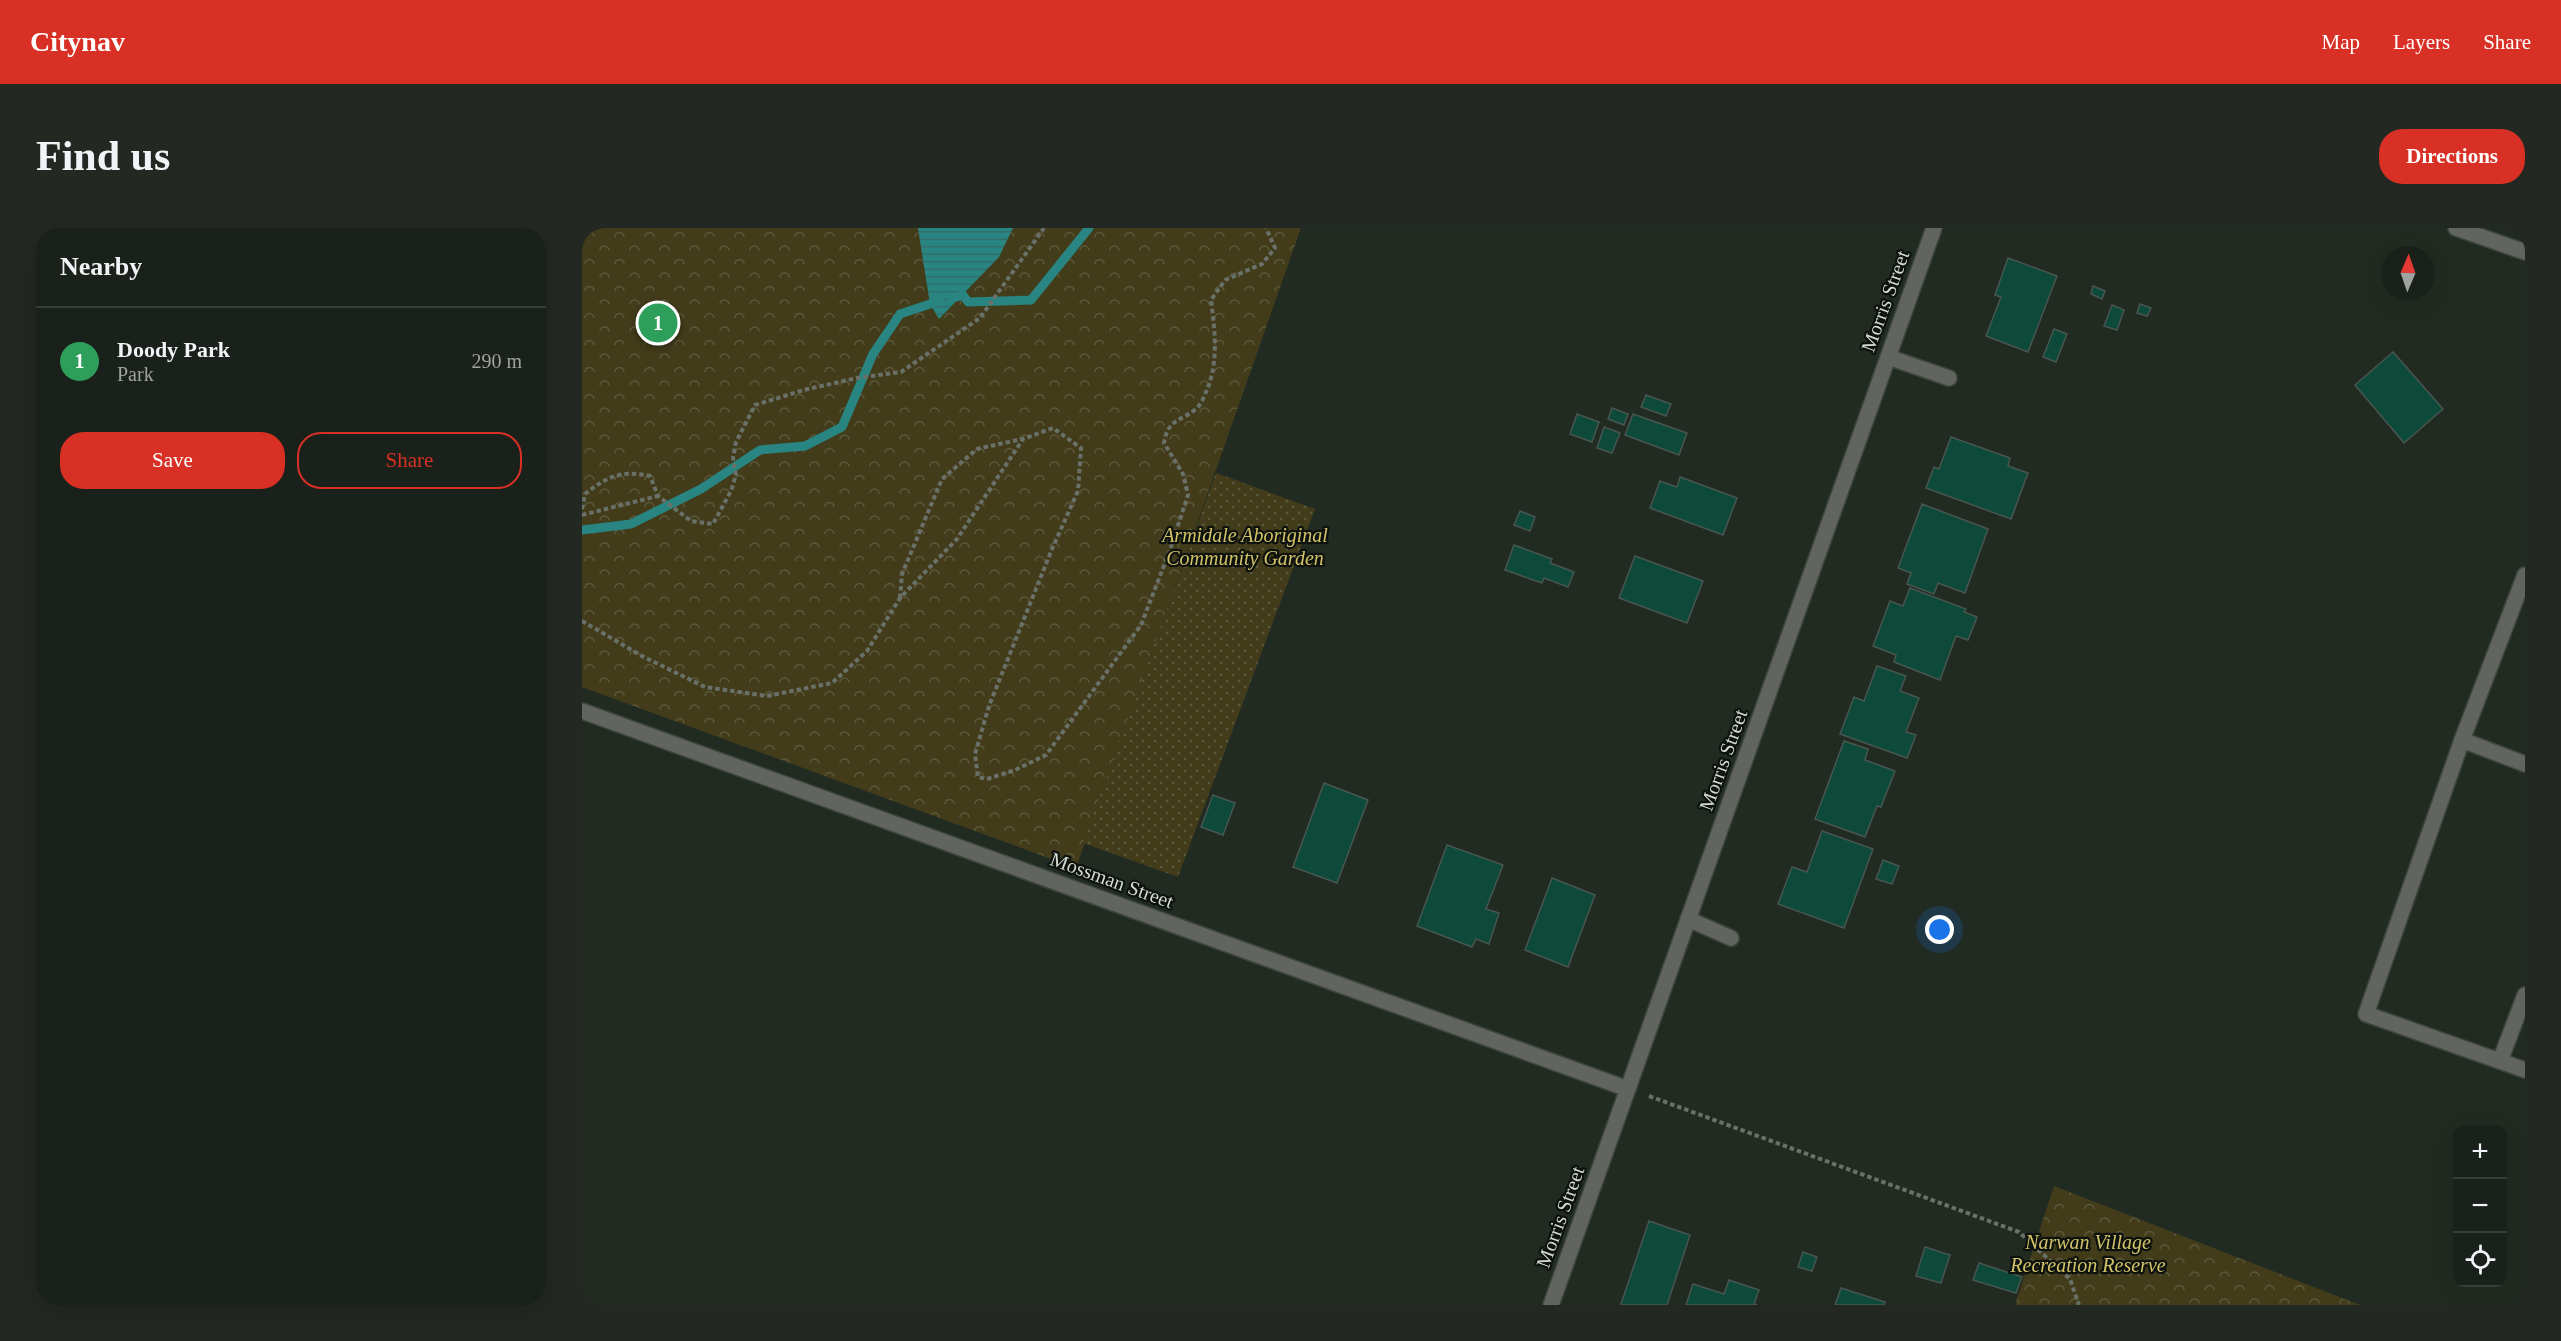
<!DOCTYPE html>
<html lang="en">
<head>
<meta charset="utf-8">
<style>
  body { margin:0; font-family:"Times New Roman",serif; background:#232823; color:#f1f3f6 }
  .controls { position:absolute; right:18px; bottom:18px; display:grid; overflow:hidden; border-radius:12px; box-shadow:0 6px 24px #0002 }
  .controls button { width:54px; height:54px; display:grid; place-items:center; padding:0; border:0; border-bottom:2px solid #383e39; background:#1a201a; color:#f1f3f6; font:30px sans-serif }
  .compass { position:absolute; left:1799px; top:18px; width:54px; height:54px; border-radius:50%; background:#1a201a; box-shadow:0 6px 24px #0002; rotate:2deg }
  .you { position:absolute; left:1358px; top:702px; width:21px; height:21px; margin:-15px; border:4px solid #fff; border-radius:50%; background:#1a73e8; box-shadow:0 0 0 9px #1a73e833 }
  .badge { display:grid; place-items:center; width:39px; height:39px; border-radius:50%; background:#d93025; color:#fff; font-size:20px; font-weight:700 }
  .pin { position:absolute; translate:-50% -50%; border:3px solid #fff; box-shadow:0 2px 6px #0006 }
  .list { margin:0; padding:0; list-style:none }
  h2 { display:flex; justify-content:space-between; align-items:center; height:78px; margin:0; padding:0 24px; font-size:26px }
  h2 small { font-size:20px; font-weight:400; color:#9fa3a2 }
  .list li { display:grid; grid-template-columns:39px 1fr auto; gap:18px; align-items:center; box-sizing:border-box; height:108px; padding:0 24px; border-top:2px solid #383e39 }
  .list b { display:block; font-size:22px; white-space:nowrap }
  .list p { margin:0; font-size:20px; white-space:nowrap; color:#9fa3a2 }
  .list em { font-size:20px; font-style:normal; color:#9fa3a2 }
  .actions { display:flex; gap:12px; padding:18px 24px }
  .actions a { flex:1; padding:14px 0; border:2px solid #d93025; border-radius:24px; text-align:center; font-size:21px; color:#d93025 }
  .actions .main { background:#d93025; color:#fff }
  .icon { flex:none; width:33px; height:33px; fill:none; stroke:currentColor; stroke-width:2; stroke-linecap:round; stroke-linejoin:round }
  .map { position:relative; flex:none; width:1943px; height:1077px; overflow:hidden; border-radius:24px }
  header { display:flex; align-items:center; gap:36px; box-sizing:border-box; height:84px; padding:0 30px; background:#d93025; color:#fff }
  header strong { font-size:28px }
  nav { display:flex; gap:33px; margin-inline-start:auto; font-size:21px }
  .intro { display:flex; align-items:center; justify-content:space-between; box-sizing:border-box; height:144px; padding:0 36px }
  h1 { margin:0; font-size:42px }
  .button { padding:15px 27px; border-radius:24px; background:#d93025; color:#fff; font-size:21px; font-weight:700 }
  main { display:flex; gap:36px; padding:0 36px }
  aside { flex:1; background:#1a201a; border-radius:24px; box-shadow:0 6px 24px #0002 }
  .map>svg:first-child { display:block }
  .park { fill:url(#park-crowns) }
  .garden { fill:url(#garden-dots) }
  .water { fill:url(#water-rules) }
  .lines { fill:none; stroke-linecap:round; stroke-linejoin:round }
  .stream { stroke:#298582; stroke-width:9 }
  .building { fill:#0d4a39; stroke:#485550; stroke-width:1.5 }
  .lane-casing { stroke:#3e473e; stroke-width:18 }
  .street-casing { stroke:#3e473e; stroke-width:18 }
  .path { stroke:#697169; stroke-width:4; stroke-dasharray:4.5 3; stroke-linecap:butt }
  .lane { stroke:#62645f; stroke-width:15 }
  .street { stroke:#62645f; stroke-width:15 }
  .labels { text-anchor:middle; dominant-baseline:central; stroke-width:4.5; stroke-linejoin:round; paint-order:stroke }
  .street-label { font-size:20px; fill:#d3d9d3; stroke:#0e120e }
  .park-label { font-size:20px; font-style:italic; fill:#d3c368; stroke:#0e120e }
</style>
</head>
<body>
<header>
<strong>Citynav</strong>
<nav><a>Map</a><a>Layers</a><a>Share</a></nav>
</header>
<div class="intro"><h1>Find us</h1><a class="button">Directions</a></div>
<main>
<aside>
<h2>Nearby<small></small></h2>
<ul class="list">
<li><span class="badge" style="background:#2e9e5b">1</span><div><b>Doody Park</b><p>Park</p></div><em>290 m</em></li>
</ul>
<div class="actions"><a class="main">Save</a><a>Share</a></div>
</aside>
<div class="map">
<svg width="1943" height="1077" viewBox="0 0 1943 1077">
  <defs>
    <pattern id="park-crowns" width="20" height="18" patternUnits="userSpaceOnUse" patternTransform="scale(1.5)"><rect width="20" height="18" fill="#423c1b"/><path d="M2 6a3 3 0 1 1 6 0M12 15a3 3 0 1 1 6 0" fill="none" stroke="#5c583b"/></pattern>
    <pattern id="garden-dots" width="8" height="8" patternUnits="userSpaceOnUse" patternTransform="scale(1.5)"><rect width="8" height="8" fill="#423c1b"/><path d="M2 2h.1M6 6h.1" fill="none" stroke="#5c583b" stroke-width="1.8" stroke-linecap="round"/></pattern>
    <pattern id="water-rules" width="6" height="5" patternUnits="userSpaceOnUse" patternTransform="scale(1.5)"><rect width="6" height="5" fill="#298582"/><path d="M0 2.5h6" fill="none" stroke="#316d6b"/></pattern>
  </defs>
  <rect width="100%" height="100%" fill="#222b22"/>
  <g class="park">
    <path d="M0,0H719L494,640L0,459Z"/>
    <path d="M1472,958L1778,1077H1433Z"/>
  </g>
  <path class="garden" d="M634,245L733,281L596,649L501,615Z"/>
  <path class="water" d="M336,0H431L417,29L357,91L348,76Z"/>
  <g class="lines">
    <g class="stream">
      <path d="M371,70L381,67L386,74L449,72L507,0"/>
      <path d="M0,302L49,296L119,261L178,222L223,218L260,199L291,126L318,86L357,73"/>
    </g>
  </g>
  <g class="building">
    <path d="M1426,30L1475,48L1446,124L1404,108L1419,69L1413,67Z"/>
    <path d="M1511,58L1523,63L1520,71L1509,66Z"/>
    <path d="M1558,76L1569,80L1565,88L1555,85Z"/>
    <path d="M1530,77L1542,82L1535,102L1522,98Z"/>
    <path d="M1472,101L1485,106L1474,134L1461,129Z"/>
    <path d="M1811,124L1861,181L1822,215L1773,157Z"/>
    <path d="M1064,167L1089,176L1084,188L1059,179Z"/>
    <path d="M1030,180L1046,186L1042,197L1026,191Z"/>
    <path d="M995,186L1017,194L1010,214L988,206Z"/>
    <path d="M1051,186L1105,205L1097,227L1043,207Z"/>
    <path d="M1022,199L1038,205L1030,225L1015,220Z"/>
    <path d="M1369,209L1428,230L1426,238L1446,245L1429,291L1344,260L1352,239L1357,241Z"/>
    <path d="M1098,249L1155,270L1141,307L1068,280L1078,253L1095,259Z"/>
    <path d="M1340,276L1406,301L1383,365L1356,355L1352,366L1325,356L1329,345L1316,340Z"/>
    <path d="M938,283L953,289L948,303L932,297Z"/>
    <path d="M932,317L970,331L968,335L992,344L986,359L962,350L960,355L923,342Z"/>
    <path d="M1053,328L1121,353L1105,395L1037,370Z"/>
    <path d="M1328,360L1384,381L1382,384L1395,389L1386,412L1374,408L1358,452L1312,434L1314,427L1291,418L1308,373L1321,378Z"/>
    <path d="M1295,438L1324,448L1318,463L1337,470L1324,504L1334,507L1325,530L1258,506L1272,469L1282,473Z"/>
    <path d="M1262,513L1286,521L1283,532L1313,543L1299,579L1295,578L1283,609L1233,591Z"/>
    <path d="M742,555L786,572L755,655L711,639Z"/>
    <path d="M631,567L653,575L641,607L619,599Z"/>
    <path d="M1240,603L1291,621L1262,700L1196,676L1210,639L1225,644Z"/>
    <path d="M865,617L921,637L904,681L917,685L907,716L894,711L890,719L835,698Z"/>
    <path d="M1301,632L1317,638L1310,656L1294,651Z"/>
    <path d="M970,650L1013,667L986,739L943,722Z"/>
    <path d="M1067,993L1108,1007L1085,1077H1041L1039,1076Z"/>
    <path d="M1343,1019L1368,1027L1359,1055L1334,1048Z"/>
    <path d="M1221,1024L1235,1029L1230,1043L1216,1039Z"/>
    <path d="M1397,1035L1440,1049L1434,1065L1391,1052Z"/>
    <path d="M1147,1052L1177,1062L1172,1076L1175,1077H1104L1111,1056L1142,1066Z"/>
    <path d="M1259,1060L1303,1074L1302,1077H1253Z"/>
  </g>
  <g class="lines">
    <g class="lane-casing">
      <g id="lane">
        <path d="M1306,129L1367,150"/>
        <path d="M1943,347L1880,512L1784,786L1943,842"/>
        <path d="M1880,512L1943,536"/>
        <path d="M1106,691L1149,710"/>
        <path d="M1918,833L1943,767"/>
      </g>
    </g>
    <g class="street-casing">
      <g id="street">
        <path d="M1874,0L1943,24"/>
        <path d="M0,483L1046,861"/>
        <path d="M969,1077L1352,0"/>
      </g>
    </g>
    <g class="path">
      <path d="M0,281L3,266C26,248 39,242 68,248L76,268L109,293L131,296L149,263L154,247L151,230L154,214L173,177L222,162L275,150L319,144L398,90L462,0"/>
      <path d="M0,287L76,268"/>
      <path d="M318,370L320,346L360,251L395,221L440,211"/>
      <path d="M0,393L60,428L123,459L185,468L250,455L285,423L318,370L375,311L441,211L471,200L499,220L496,263L470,321L407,478L393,526L396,549L405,551L433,542L464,527L559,397L588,322L606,267L601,246L582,215C586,190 599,194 615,180C619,176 622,169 624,164C637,134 633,104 629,72L643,52L680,36L693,20L684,0"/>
      <path d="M1067,868L1437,1004L1488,1051L1497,1077"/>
    </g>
    <use href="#lane" class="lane"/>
    <use href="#street" class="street"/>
  </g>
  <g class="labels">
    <g class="street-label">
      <text transform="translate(1303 73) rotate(-70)">Morris Street</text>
      <text transform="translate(1141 532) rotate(-70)">Morris Street</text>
      <text transform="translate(530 652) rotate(20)">Mossman Street</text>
      <text transform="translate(978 989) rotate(-70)">Morris Street</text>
    </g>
    <g class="park-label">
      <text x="663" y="307">Armidale Aboriginal<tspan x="663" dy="23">Community Garden</tspan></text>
      <text x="1506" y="1014">Narwan Village<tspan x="1506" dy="23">Recreation Reserve</tspan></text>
    </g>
  </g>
</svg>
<div class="controls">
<button>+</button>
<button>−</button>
<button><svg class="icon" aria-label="locate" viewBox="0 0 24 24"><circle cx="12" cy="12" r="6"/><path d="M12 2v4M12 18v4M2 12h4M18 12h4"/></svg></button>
</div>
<svg class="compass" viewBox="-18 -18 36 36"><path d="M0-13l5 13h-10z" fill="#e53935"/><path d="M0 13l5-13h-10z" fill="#9fa3a2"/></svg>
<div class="you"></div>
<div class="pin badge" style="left:76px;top:95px;background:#2e9e5b">1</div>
</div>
</main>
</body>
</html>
